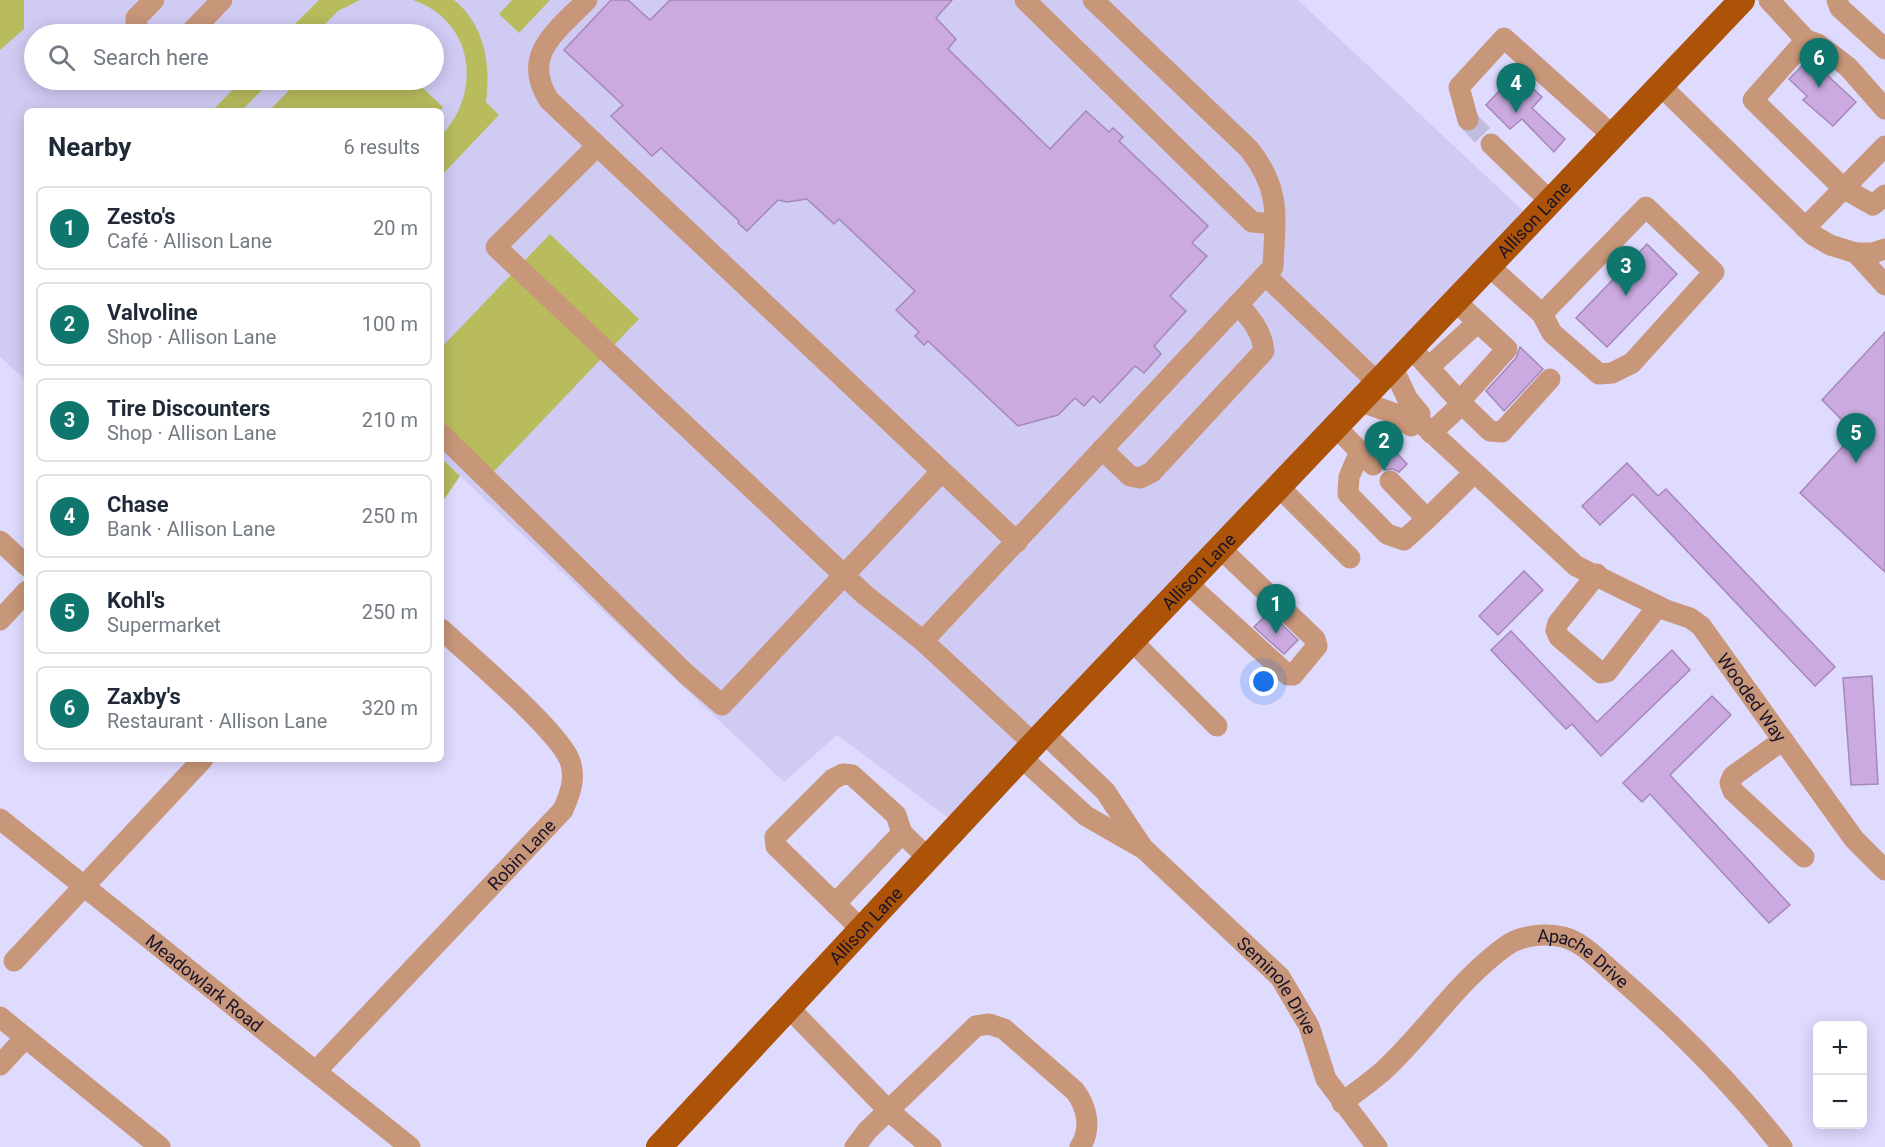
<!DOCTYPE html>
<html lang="en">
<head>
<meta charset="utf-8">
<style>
  body { margin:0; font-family:Roboto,sans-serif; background:#f2f2f3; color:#1f2937 }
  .controls { position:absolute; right:18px; bottom:18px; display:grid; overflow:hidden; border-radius:9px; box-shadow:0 3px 15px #0003 }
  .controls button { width:54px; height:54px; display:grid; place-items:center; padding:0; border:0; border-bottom:2px solid #e0e1e3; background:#fff; color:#1f2937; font:30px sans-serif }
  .you { position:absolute; left:1264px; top:682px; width:21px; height:21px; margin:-15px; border:4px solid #fff; border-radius:50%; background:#1a73e8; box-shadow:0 0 0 9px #1a73e833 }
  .badge { display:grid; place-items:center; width:39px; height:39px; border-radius:50%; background:#0f766e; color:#fff; font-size:20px; font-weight:700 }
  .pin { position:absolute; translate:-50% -50px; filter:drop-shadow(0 2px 3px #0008) }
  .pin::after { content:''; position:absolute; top:32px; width:21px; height:18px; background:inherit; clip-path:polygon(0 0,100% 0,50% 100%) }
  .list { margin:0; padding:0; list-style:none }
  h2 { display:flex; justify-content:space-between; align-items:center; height:78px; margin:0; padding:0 24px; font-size:26px }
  h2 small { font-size:20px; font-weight:400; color:#747a83 }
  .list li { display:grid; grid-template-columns:39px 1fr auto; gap:18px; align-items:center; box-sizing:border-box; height:84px; margin:0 12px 12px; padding:0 12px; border:2px solid #e0e1e3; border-radius:9px }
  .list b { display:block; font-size:22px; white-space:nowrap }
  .list p { margin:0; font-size:20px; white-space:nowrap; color:#747a83 }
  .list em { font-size:20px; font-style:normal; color:#747a83 }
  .icon { flex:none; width:33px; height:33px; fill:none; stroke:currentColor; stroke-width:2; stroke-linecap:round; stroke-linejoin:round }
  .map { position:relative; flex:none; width:1885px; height:1147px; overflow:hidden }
  .search { position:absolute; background:#fff; box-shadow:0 3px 15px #0003; left:24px; top:24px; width:420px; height:66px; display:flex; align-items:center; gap:15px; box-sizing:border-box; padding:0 21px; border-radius:33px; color:#747a83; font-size:22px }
  .panel { position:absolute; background:#fff; box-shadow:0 3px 15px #0003; left:24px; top:108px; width:420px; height:654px; border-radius:9px }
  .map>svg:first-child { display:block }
  .built { fill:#d0cbf3; fill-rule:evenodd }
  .green { fill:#b8bc5d }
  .building { fill:#caaae0; stroke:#a587ba; stroke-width:1.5 }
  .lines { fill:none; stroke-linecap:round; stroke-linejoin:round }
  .minor-tunnel { stroke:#c1bddf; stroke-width:21; stroke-dasharray:21 10; stroke-linecap:butt }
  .minor { stroke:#c89679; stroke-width:21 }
  .major { stroke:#ac5308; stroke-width:26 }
  .labels { text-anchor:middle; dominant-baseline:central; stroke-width:5; stroke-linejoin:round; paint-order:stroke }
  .street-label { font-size:18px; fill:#19142a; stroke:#dfdbff }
</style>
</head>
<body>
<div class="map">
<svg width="1885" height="1147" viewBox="0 0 1885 1147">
  <rect width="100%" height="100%" fill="#dfdbff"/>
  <path class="built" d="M0,0H1298L1532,219L958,825L837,735L784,782L441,458V111H27V381L0,357ZM34,34H434V80H34Z"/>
  <g class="green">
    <path d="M0,0H24V29L0,50Z"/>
    <path d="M319,0H360L338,11L315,34H285Z"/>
    <path d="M413,0H454C485,25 491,65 486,102L499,115L441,176V136C483,92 474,21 413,0Z"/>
    <path d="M512,0H550L519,33L499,14Z"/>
    <path d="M242,80H272L241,111H212Z"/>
    <path d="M299,80H414L443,107L440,111H269Z"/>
    <path d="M550,234L639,319L481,485L441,447V348Z"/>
    <path d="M441,458L460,476L441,504Z"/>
  </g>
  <g class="building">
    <path d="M611,0H628L650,20L670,0H952L936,18L956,39L948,49L1050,149L1086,111L1109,132L1113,128L1123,137L1119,141L1208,226L1192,243L1207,256L1170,296L1186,311L1154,346L1161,354L1144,373L1135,366L1100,403L1093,396L1084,406L1075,398L1058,415L1018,426L928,341L924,345L915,336L919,332L896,310L915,291L839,219L834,224L807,199L787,202L778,200L747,231L738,223L739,221L661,148L652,156L611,116L623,105L564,50Z"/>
    <path d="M1807,61L1824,79L1827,75L1856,102L1833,126L1803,100L1807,96L1789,79Z"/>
    <path d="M1516,73L1542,97L1532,108L1565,139L1554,152L1522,119L1510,129L1486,105Z"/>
    <path d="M1647,244L1677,274L1607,347L1576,318Z"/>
    <path d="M1885,332V572L1800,493L1855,433L1822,400Z"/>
    <path d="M1520,347L1543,369L1504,411L1486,391L1516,358Z"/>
    <path d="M1391,447L1407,464L1399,472L1393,469L1385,470V462L1382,456Z"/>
    <path d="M1627,463L1658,496L1666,489L1835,667L1815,686L1633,494L1600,525L1582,506Z"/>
    <path d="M1524,571L1543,590L1498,635L1479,616Z"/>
    <path d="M1269,612L1298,640L1284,654L1254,627Z"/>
    <path d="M1511,631L1597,722L1672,650L1690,670L1601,756L1572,724L1566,729L1491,650Z"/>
    <path d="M1872,676L1878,784L1851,785L1843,678Z"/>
    <path d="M1712,696L1731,715L1670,775L1790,905L1769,923L1650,794L1642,802L1623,783Z"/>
  </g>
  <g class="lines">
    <path class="minor-tunnel" d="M1468,120L1491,144"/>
    <g class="minor">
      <path d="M587,0C557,31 520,55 549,100L1017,542"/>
      <path d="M1025,0L1252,222L1274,224"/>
      <path d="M1769,0L1806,40L1818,44L1848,67L1885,109"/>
      <path d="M1837,0L1840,8L1885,49"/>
      <path d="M143,34L136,26V18L154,0"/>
      <path d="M189,34L222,0"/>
      <path d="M1806,40L1753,100L1843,188L1873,205L1885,195"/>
      <path d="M1660,85L1813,235L1830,245L1856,253L1885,285"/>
      <path d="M1468,120L1459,87L1504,38L1612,135"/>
      <path d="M1491,144L1550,201"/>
      <path d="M597,146L496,247L865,595L923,641L1034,744"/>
      <path d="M1805,228L1885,146"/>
      <path d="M1856,253H1873L1885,249"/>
      <path d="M1488,265L1542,314L1552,333L1599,374L1612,373L1632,363L1714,272L1646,207L1542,314"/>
      <path d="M1265,275L1377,382"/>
      <path d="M1454,300L1507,349L1460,401"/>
      <path d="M1410,347L1462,404"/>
      <path d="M1392,366L1407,398L1420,414L1418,420"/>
      <path d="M1429,367L1478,322"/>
      <path d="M1359,401L1393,413L1411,426L1418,420"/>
      <path id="s1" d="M1418,420L1576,566L1666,610L1690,618L1701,626L1854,839L1885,870"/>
      <path d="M1335,426L1373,465"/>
      <path d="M1431,433L1462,404L1490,431L1502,432L1550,379"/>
      <path d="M441,434L685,673L722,705L941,472"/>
      <path d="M1102,449L1130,476L1140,478L1152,472L1264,351C1262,331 1251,319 1238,304"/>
      <path d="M1360,451L1349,477L1348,494L1387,534L1404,540L1427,519"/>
      <path d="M1390,481L1427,519L1474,473"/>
      <path d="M1278,486L1350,558"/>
      <path d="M0,541L27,566"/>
      <path d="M1597,574L1558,623L1556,630L1559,637L1601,673L1607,672L1658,606"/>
      <path d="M1187,583L1288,675H1293L1317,646L1315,639L1220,548"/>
      <path d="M0,620L27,591"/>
      <path d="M923,641L1273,267C1275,217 1282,191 1249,149L1093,0"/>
      <path d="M1132,641L1217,726"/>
      <path id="s2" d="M1044,733L1105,791L1143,848L1280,977L1309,1026L1326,1079L1377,1147"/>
      <path d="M1783,740L1733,776L1730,783L1733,791L1804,857"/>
      <path d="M1021,757L1086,816L1142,848"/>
      <path id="s3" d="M0,819L410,1147"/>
      <path d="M835,904L902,833"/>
      <path d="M861,929L776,846L775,837L833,779L843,774L852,775L896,815L902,833L928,858"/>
      <path d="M14,961L203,759"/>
      <path d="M790,1009L888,1110L931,1147"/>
      <path d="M0,1017L160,1147"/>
      <path d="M0,1065L25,1038"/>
      <path id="s4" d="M317,1070L563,810C570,794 576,779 570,761C559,731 469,655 441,629"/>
      <path id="s5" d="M1342,1103C1355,1093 1369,1083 1382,1072C1425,1033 1458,980 1506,946C1521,935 1545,933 1563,937C1583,942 1600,961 1615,974C1675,1026 1733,1084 1782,1147"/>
      <path d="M855,1147L867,1131L976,1026L989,1024L1004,1029L1075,1091C1087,1107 1092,1129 1080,1147"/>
    </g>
    <path class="major" id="s6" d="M659,1147L1044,733L1742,0"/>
  </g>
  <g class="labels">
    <g class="street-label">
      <text stroke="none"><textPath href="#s6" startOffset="1275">Allison Lane</textPath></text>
      <text stroke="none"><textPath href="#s6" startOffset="789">Allison Lane</textPath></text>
      <text stroke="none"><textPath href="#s1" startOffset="442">Wooded Way</textPath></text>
      <text stroke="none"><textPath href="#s4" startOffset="297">Robin Lane</textPath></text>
      <text stroke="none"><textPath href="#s6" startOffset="303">Allison Lane</textPath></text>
      <text stroke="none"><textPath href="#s5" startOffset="314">Apache Drive</textPath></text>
      <text stroke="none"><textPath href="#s3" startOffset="262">Meadowlark Road</textPath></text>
      <text stroke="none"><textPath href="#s2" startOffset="346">Seminole Drive</textPath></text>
    </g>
  </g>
</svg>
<div class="controls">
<button>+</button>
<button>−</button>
</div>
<div class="you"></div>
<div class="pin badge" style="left:1276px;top:634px">1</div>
<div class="pin badge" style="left:1384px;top:471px">2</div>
<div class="pin badge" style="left:1626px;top:296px">3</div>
<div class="pin badge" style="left:1516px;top:113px">4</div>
<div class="pin badge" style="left:1856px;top:463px">5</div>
<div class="pin badge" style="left:1819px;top:88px">6</div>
<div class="search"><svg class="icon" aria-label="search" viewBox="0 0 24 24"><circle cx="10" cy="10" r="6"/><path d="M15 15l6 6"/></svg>Search here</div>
<section class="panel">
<h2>Nearby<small>6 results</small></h2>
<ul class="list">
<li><span class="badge">1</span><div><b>Zesto's</b><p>Café · Allison Lane</p></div><em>20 m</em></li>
<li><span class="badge">2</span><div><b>Valvoline</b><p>Shop · Allison Lane</p></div><em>100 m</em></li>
<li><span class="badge">3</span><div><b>Tire Discounters</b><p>Shop · Allison Lane</p></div><em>210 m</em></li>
<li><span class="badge">4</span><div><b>Chase</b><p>Bank · Allison Lane</p></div><em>250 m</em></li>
<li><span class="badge">5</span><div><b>Kohl's</b><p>Supermarket</p></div><em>250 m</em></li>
<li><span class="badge">6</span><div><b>Zaxby's</b><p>Restaurant · Allison Lane</p></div><em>320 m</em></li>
</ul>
</section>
</div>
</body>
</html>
